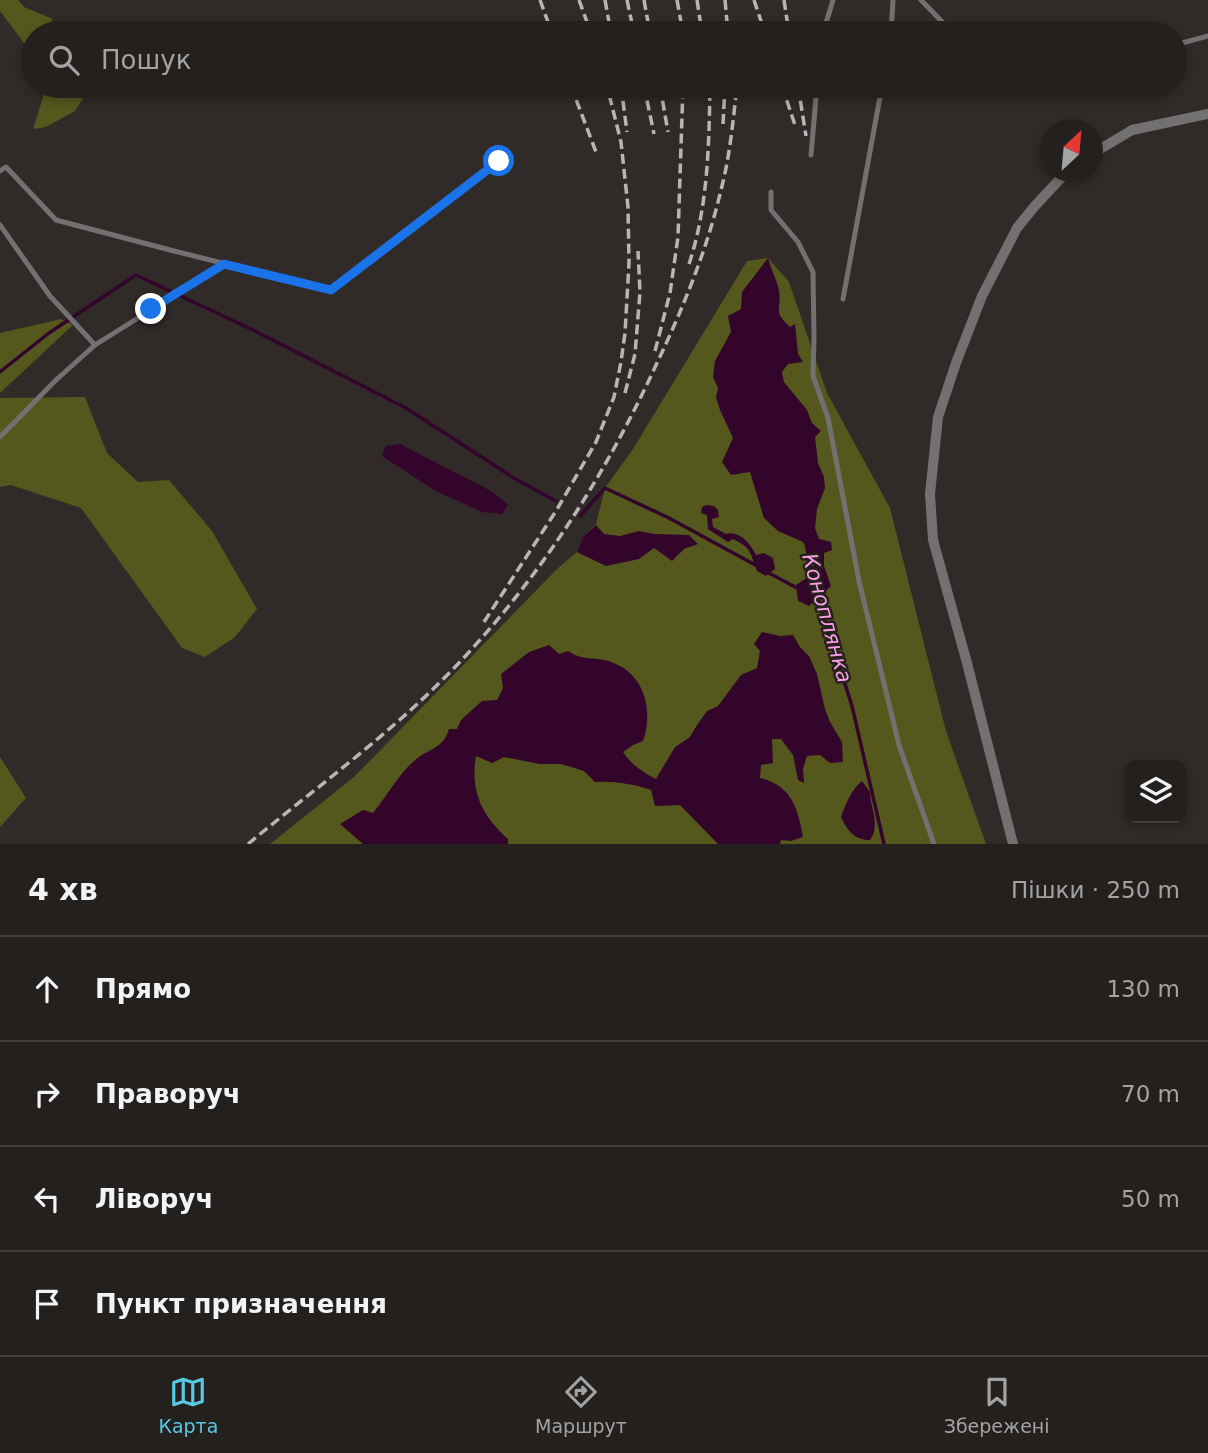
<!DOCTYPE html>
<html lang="uk">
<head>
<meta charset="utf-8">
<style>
  body { margin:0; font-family:"DejaVu Sans",sans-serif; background:#2c2827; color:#f1f3f6 }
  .controls { position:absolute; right:21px; bottom:21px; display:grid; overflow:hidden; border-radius:14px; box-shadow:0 4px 10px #0003 }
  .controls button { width:63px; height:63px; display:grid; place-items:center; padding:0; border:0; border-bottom:2px solid #413e3c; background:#24201e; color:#f1f3f6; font:35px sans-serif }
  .compass { position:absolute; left:1040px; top:119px; width:63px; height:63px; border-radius:50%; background:#24201e; box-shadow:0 4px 10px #0003; rotate:26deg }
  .stop { position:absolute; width:21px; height:21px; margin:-16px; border:5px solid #1a73e8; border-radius:50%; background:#fff }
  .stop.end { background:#1a73e8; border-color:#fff; box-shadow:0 2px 7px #0008 }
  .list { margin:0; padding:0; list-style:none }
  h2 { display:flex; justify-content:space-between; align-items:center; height:91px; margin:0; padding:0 28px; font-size:30px }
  h2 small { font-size:23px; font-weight:400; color:#a3a3a4 }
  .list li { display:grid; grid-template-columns:46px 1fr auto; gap:21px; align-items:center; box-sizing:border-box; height:105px; padding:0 28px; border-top:2px solid #413e3c }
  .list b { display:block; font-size:26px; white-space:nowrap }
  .list em { font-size:23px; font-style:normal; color:#a3a3a4 }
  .icon { flex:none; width:38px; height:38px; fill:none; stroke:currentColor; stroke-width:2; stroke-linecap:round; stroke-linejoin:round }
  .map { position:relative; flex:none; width:1208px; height:844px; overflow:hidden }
  .search { position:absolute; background:#24201e; box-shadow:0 4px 10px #0003; left:21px; right:21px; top:21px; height:77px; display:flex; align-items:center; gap:18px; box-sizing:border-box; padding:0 24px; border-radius:38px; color:#a3a3a4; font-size:26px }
  .sheet { height:511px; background:#24201e }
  nav { display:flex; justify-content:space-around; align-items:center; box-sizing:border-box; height:98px; border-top:2px solid #413e3c; background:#24201e; font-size:19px; color:#a3a3a4 }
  nav a { display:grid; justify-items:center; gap:4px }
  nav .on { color:#58c9e3 }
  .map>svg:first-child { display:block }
  .green { fill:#54581d }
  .water { fill:#33052b }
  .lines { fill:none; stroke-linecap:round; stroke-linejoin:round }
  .stream { stroke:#33052b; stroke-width:3.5 }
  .service { stroke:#737071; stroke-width:5 }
  .minor { stroke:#737071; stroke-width:10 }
  .rail { stroke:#b9b5b4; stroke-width:3.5; stroke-dasharray:10 5; stroke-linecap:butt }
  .route { stroke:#1a73e8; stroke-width:9 }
  .labels { text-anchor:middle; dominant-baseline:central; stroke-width:5; stroke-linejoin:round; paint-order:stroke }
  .water-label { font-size:21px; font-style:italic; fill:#fca0e7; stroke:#26211f }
</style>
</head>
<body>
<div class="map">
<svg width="1208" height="844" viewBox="0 0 1208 844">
  <rect width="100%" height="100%" fill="#302a28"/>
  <g class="green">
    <path d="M0,0H18L24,7L53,19L44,33H33V70L30,51L0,11Z"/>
    <path d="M40,86H80L86,94L75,111L46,127L33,129L44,94Z"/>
    <path d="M768,258L789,282L827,393L890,508L946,731L986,844H270L354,777L557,569L577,552L583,537L596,524L605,488L633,449L747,261Z"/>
    <path d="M61,319L73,325L0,393V333Z"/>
    <path d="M85,397L107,453L138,482L169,480L212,531L257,609L235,637L205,657L182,648L81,508L11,485L0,487V398Z"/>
    <path d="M0,757L26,798L0,827Z"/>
  </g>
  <g class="water">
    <path d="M768,258C771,269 777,280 779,291C782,311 772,310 790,327L795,324L798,354L803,362L788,364L782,372L784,382L807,410L812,423L821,431L815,437L818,463L824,477L825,488L817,509L815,528L819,539L831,542L832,550L824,553V566L831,586L809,606L798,601L796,585L808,577L814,565L803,542L778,531L764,518L750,472L731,475L722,462L733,438L720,410L716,397L718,388L713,377L715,361L731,332L728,316L741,309L742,292Z"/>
    <path d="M400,444L493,492L508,505L502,514L482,512L434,490L382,456L386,446Z"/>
    <path d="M706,505L714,506L718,510L719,517L712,519L713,527L726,534C739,530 750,543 756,555L764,553L773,558L775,569L766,576L757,571C750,553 752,548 733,539L728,542L708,529L707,515L701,513L702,507Z"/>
    <path d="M596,525L604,534L620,536L639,531L654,534L689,535L698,544L684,549L672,561L654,548L639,559L606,566L577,552L583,537Z"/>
    <path d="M762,632L780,636L793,635L800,647L809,656L817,674L825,709L830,722L842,742L843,762L830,763L820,755L807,756L803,769L804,783L798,780L793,755L781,739H772L773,763L761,765L760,778C791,785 798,808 803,837L791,841L781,840L780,844H718L680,805L655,806L651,790C633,784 615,781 595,782L584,771L561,764H540L504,757L492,763L476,756C470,791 482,816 508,839V844H363L340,824L363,810L373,813C387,796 398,775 414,761C428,748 443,750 449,729H457L461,720L482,701L497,700L503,688L501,674L529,652L549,645L559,654L568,651C584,662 596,656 611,662C644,673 654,710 643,741L633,745L623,752C631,764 643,773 656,779L675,747L690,737L697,725L707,711L718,706L741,675L757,668L760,651L754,644Z"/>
    <path d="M862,781L870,792C870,807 881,826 870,840C854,840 847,830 841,817C846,803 851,790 862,781Z"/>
  </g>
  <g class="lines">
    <g class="stream">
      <path d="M0,372L49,333L136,275L251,329L406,408L517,480L556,501"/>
      <path d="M580,516L605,488L669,518L759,567"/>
      <path d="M807,548L812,574"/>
      <path d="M765,571L799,589"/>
      <path d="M817,596L852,706L884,844"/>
    </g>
    <g class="service">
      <path d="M921,0L953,33"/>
      <path d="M823,33L833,0"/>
      <path d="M891,33L893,0"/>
      <path d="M1175,45L1208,36"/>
      <path d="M811,155L817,86"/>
      <path d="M0,171L6,167L56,220L174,251L331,290L499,161"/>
      <path d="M771,192V210L798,242L813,272L814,338L813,376L828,418L859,581L899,745L934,844"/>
      <path d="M0,225L50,296L95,345"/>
      <path d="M843,299L882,86"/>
      <path d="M0,437L56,380L95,345L224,264"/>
    </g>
    <g class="minor">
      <path d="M1092,154L1132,130L1208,114"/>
      <path d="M1013,844L967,663L933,540L930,494L938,417L956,363L982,296L1017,228L1034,207L1060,179L1070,172"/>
    </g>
    <g class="rail">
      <path d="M540,0L552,33"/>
      <path d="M579,0L591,33"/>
      <path d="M605,0L611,33"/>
      <path d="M627,0L634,33"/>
      <path d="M644,0L650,33"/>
      <path d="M677,0L683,33"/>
      <path d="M697,0L702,33"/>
      <path d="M725,0L728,33"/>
      <path d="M754,0L765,33"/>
      <path d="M784,0L789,33"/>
      <path d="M571,86L596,152"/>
      <path d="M621,86L627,132"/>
      <path d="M644,86L654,134"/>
      <path d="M660,86L668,132"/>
      <path d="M782,86L795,125"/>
      <path d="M798,86L806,136"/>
      <path d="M723,124L725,86"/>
      <path d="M689,264C708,207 709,145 710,86"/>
      <path d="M655,351L670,293L678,237L683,86"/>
      <path d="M625,393L635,354L640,292L638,251"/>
      <path d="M484,622L556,511L596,442L614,397L621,362L625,333L629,263L628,207L621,142L607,86"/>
      <path d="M248,844C318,786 393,732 456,666C541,577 606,474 657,363C683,308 707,250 721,190C730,156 733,121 737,86"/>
    </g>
  </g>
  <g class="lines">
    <path class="route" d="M151,309L224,264L331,290L499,161"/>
  </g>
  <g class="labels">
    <g class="water-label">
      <text transform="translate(827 618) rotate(74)">Коноплянка</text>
    </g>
  </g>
</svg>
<div class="controls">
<button><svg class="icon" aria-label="layers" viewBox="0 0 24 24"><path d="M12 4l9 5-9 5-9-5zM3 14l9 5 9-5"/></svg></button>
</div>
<svg class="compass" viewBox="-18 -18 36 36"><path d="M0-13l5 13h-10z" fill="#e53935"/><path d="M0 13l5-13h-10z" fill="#a3a3a4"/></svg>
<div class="stop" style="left:499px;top:161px"></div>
<div class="stop end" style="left:151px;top:309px"></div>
<div class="search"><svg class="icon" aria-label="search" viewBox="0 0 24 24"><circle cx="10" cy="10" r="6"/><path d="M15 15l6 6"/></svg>Пошук</div>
</div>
<section class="sheet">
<h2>4 хв<small>Пішки · 250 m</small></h2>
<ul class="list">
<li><svg class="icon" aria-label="ahead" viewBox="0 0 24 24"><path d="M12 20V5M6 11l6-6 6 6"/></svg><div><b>Прямо</b></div><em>130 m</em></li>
<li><svg class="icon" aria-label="right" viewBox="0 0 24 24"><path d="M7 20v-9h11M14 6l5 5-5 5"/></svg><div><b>Праворуч</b></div><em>70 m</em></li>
<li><svg class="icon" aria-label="left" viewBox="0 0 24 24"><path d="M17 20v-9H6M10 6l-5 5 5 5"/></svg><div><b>Ліворуч</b></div><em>50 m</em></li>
<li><svg class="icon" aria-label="arrive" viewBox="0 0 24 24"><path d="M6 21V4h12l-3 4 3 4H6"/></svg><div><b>Пункт призначення</b></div></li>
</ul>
</section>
<nav>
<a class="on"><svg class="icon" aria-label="map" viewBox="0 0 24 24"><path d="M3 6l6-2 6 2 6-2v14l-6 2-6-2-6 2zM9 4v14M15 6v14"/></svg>Карта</a>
<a><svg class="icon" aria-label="directions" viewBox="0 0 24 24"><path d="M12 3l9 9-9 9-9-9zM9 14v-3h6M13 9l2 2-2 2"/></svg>Маршрут</a>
<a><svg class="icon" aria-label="saved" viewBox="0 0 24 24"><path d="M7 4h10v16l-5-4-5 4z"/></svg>Збережені</a>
</nav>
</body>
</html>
